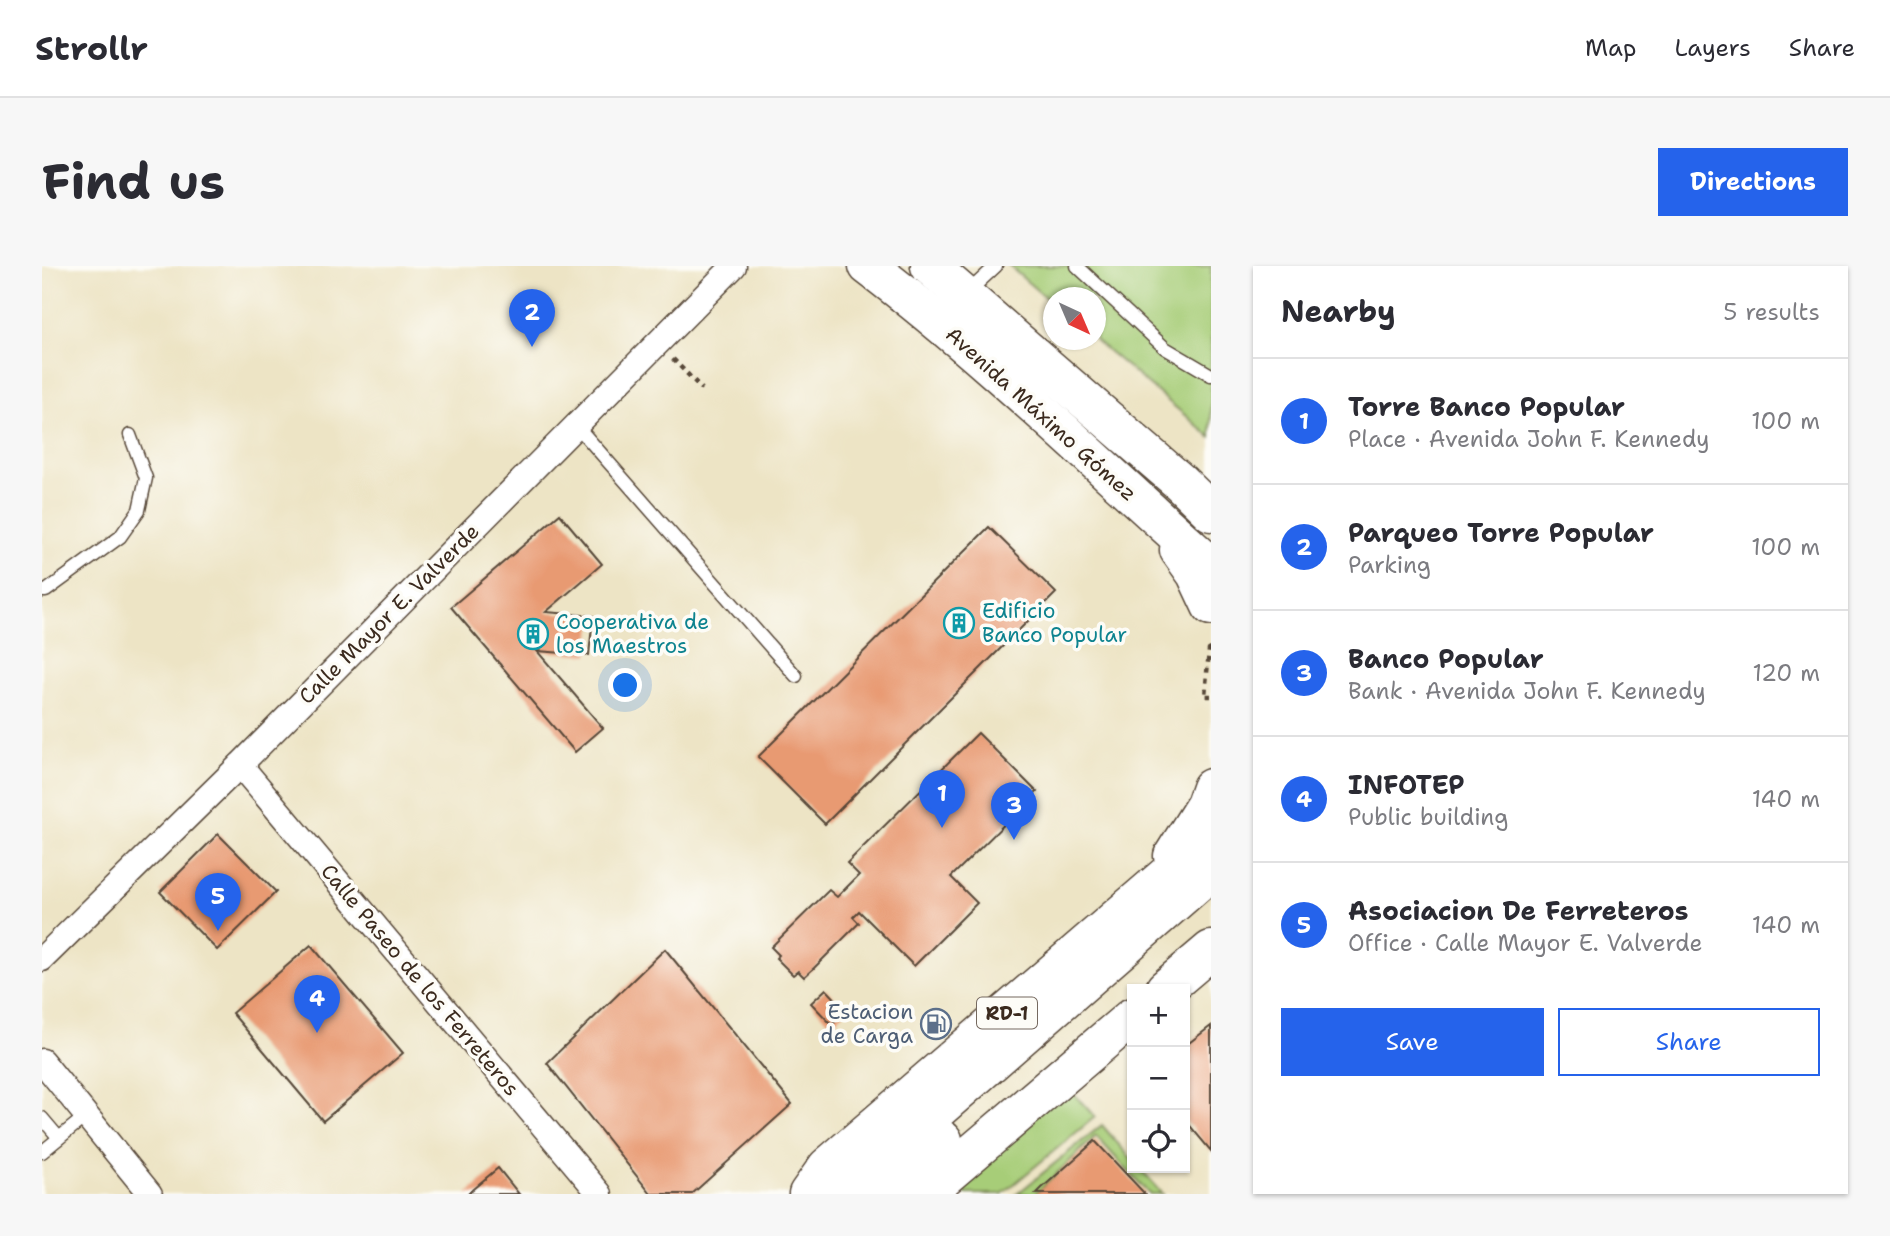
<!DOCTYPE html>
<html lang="en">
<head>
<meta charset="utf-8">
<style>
  body { margin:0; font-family:"Shantell Sans",sans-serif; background:#f7f7f7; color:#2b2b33 }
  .controls { position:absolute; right:21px; bottom:21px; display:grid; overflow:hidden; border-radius:0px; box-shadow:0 2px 5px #0004 }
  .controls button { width:63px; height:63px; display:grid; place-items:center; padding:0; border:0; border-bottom:2px solid #e1e1e2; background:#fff; color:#2b2b33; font:35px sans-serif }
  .compass { position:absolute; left:1001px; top:21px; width:63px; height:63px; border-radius:50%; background:#fff; box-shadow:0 2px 5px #0004; rotate:136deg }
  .you { position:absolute; left:584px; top:420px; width:24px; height:24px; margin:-18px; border:5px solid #fff; border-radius:50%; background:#1a73e8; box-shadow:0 0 0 10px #1a73e833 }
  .badge { display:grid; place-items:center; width:46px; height:46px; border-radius:50%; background:#2563eb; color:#fff; font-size:23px; font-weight:700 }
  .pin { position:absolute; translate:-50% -58px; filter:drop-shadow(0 2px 4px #0008) }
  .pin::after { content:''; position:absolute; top:37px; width:24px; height:21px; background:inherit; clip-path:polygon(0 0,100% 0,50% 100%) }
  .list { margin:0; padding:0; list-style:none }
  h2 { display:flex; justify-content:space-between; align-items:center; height:91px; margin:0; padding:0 28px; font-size:30px }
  h2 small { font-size:23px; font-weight:400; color:#7c7c81 }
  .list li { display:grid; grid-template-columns:46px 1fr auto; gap:21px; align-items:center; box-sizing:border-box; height:126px; padding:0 28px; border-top:2px solid #e1e1e2 }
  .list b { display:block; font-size:26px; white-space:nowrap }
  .list p { margin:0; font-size:23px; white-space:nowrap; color:#7c7c81 }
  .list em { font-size:23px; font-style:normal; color:#7c7c81 }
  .actions { display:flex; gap:14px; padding:21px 28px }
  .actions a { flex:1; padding:16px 0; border:2px solid #2563eb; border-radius:0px; text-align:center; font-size:24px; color:#2563eb }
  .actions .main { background:#2563eb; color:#fff }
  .icon { flex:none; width:38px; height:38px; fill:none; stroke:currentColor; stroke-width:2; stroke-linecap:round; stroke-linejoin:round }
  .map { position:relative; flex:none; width:1169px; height:928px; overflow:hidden; border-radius:0px }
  header { display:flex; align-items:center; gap:42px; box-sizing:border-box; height:98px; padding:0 35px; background:#fff; border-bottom:2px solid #e1e1e2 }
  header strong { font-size:33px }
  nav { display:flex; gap:38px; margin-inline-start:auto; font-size:24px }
  .intro { display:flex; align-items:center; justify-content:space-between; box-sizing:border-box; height:168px; padding:0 42px }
  h1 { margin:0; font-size:49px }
  .button { padding:18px 32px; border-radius:0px; background:#2563eb; color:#fff; font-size:24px; font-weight:700 }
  main { display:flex; gap:42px; padding:0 42px }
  aside { flex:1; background:#fff; border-radius:0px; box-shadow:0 2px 5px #0004 }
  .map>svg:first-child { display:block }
  .green { fill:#a7cd78; stroke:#717c4b; stroke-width:2 }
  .building { fill:#e89a72 }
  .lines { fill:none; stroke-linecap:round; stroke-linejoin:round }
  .service-casing { stroke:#564637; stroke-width:15 }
  .minor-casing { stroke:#564637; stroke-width:27 }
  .primary-casing { stroke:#564637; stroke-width:41 }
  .trunk-casing { stroke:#564637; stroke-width:41 }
  .path { stroke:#564637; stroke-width:4.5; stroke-dasharray:5 5; stroke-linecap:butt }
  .service { stroke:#fff; stroke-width:12 }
  .minor { stroke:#fff; stroke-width:24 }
  .primary { stroke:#fff; stroke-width:38 }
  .trunk { stroke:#fff; stroke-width:38 }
  .labels { text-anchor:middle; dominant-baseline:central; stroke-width:7; stroke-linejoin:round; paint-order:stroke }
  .shield { fill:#fdfcf7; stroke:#75695f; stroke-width:2 }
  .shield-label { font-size:19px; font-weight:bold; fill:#3b2a1e }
  .street-label { font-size:21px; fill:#3b2a1e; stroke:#fdfcf7 }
  .culture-label { font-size:21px; fill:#0d838f; stroke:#fdfcf7; text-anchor:start }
  .service-label { font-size:21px; fill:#4e5e75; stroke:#fdfcf7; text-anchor:end }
</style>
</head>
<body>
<header>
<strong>Strollr</strong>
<nav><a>Map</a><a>Layers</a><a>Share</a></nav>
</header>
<div class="intro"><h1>Find us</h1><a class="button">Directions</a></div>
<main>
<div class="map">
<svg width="1169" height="928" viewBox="0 0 1169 928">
  <rect width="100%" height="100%" fill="#fdfcf7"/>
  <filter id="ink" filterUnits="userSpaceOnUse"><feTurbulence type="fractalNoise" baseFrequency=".0143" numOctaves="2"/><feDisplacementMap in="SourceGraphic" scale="14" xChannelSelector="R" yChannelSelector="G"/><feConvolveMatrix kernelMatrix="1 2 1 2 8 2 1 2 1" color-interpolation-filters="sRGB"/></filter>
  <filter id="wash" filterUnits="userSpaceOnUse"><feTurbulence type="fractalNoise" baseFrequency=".00686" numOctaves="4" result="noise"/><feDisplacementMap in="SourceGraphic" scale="28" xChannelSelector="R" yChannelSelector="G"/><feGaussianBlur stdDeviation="1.57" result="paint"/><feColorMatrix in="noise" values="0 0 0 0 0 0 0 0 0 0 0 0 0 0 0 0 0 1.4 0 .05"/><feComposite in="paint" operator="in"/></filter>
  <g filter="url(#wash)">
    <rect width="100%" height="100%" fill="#ede4c5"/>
    <g class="green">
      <path d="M967,0H1169V171L1053,74L1054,32H1012L1011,38Z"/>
      <path d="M1021,816L1053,851L960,928H890Z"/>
      <path d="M1060,859L1090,894V902H1097L1120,928H1107L1054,870L993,928H975Z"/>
    </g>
    <g id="blocks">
      <g class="building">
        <path d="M518,248L560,298L504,346L551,350L547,389L495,385L561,462L533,486L409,341Z"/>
        <path d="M947,261L1014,327L783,558L716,491Z"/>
        <path d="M936,467L995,526L909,611L935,637L872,700L817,645L811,651L817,657L772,702L762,711L756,705L751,709L734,692L737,689L729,681L787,624L795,631L817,609L805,597Z"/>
        <path d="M176,568L234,626L175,684L118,626Z"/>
        <path d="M269,679L361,787L281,855L190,747Z"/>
        <path d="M623,683L750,838L650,928H609L505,797Z"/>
        <path d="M784,723L804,744L790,759L769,737Z"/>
        <path d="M1169,760V885L1143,854V780Z"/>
        <path d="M1053,875L1103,928H994L1000,922Z"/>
        <path d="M456,902L477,928H425Z"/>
      </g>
    </g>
  </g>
  <g filter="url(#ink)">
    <use href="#blocks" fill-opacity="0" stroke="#564637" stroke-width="2"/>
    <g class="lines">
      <g class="service-casing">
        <g id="service">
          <path d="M1035,0L1123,82L1169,109"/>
          <path d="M925,27L954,0"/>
          <path d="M534,159L754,410"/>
          <path d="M0,325H4L78,271L97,244L104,212L88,169"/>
          <path d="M0,852L17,872"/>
          <path d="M0,886L44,850"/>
        </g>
      </g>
      <g class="minor-casing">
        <g id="minor">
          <path d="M198,499L558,928"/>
          <path d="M0,693L198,499L692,0"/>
          <path d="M0,795L108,928"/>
        </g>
      </g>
      <g class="primary-casing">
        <g id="primary">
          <path d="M826,0C947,92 1056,199 1169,300"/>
          <path d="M888,0L1138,216L1169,246"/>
          <path d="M1137,284L1154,308L1169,340"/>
          <path d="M1131,590L1163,539L1169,522"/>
          <path d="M1123,723L1169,684"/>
          <path d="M766,928L785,901L1169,571"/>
          <path d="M882,928L1090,751"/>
        </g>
      </g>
      <g class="trunk-casing">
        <g id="trunk">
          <path d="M792,928L813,916L1169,605"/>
          <path d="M840,928L901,874"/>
        </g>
      </g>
      <g class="path">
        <path d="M631,93L660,123"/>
        <path d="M1169,383L1167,384L1163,430H1169"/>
      </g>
      <use href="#service" class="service"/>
      <use href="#minor" class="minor"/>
      <use href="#primary" class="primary"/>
      <use href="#trunk" class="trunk"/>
    </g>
  </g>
  <defs>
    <g id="building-ring" transform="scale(1.575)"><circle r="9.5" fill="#fdfcf7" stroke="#0f9aa8" stroke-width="1.5"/><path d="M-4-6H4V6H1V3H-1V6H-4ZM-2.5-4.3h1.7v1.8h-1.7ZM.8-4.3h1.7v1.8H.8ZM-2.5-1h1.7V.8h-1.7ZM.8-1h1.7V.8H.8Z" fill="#0f9aa8"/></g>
    <g id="fuel-ring" transform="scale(1.575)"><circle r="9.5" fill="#fdfcf7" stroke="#5c6f8a" stroke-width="1.5"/><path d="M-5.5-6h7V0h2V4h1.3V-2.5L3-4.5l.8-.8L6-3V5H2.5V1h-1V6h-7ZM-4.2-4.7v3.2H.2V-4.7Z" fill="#5c6f8a"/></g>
  </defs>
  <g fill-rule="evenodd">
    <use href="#building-ring" x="917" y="357"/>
    <use href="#building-ring" x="491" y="368"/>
    <use href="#fuel-ring" x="894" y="758"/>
  </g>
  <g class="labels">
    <rect class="shield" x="935" y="731.5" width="60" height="31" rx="5"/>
    <g class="shield-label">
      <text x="965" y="747">RD-1</text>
    </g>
    <g class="street-label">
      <text transform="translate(999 148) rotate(42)">Avenida Máximo Gómez</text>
      <text transform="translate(347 348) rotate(-45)">Calle Mayor E. Valverde</text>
      <text transform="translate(378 714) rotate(50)">Calle Paseo de los Ferreteros</text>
    </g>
    <g class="culture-label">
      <text x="940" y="345">Edificio<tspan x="940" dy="24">Banco Popular</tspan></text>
      <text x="514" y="356">Cooperativa de<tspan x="514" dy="24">los Maestros</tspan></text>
    </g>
    <g class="service-label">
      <text x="871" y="746">Estacion<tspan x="871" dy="24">de Carga</tspan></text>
    </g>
  </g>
</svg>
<div class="controls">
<button>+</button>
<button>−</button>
<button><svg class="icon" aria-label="locate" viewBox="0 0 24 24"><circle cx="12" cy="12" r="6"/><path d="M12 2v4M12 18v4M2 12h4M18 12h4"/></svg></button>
</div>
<svg class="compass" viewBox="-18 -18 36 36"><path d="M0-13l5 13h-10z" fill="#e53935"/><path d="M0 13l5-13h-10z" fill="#7c7c81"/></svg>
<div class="you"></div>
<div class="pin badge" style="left:900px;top:562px">1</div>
<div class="pin badge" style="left:490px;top:81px">2</div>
<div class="pin badge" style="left:972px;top:574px">3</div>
<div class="pin badge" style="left:275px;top:767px">4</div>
<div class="pin badge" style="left:176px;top:665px">5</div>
</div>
<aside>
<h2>Nearby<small>5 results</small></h2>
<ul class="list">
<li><span class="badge">1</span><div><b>Torre Banco Popular</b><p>Place · Avenida John F. Kennedy</p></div><em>100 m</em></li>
<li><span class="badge">2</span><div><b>Parqueo Torre Popular</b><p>Parking</p></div><em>100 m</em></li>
<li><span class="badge">3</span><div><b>Banco Popular</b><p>Bank · Avenida John F. Kennedy</p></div><em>120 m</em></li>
<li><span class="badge">4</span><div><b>INFOTEP</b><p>Public building</p></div><em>140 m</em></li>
<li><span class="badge">5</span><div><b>Asociacion De Ferreteros</b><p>Office · Calle Mayor E. Valverde</p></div><em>140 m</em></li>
</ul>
<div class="actions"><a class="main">Save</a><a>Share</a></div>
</aside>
</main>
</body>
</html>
